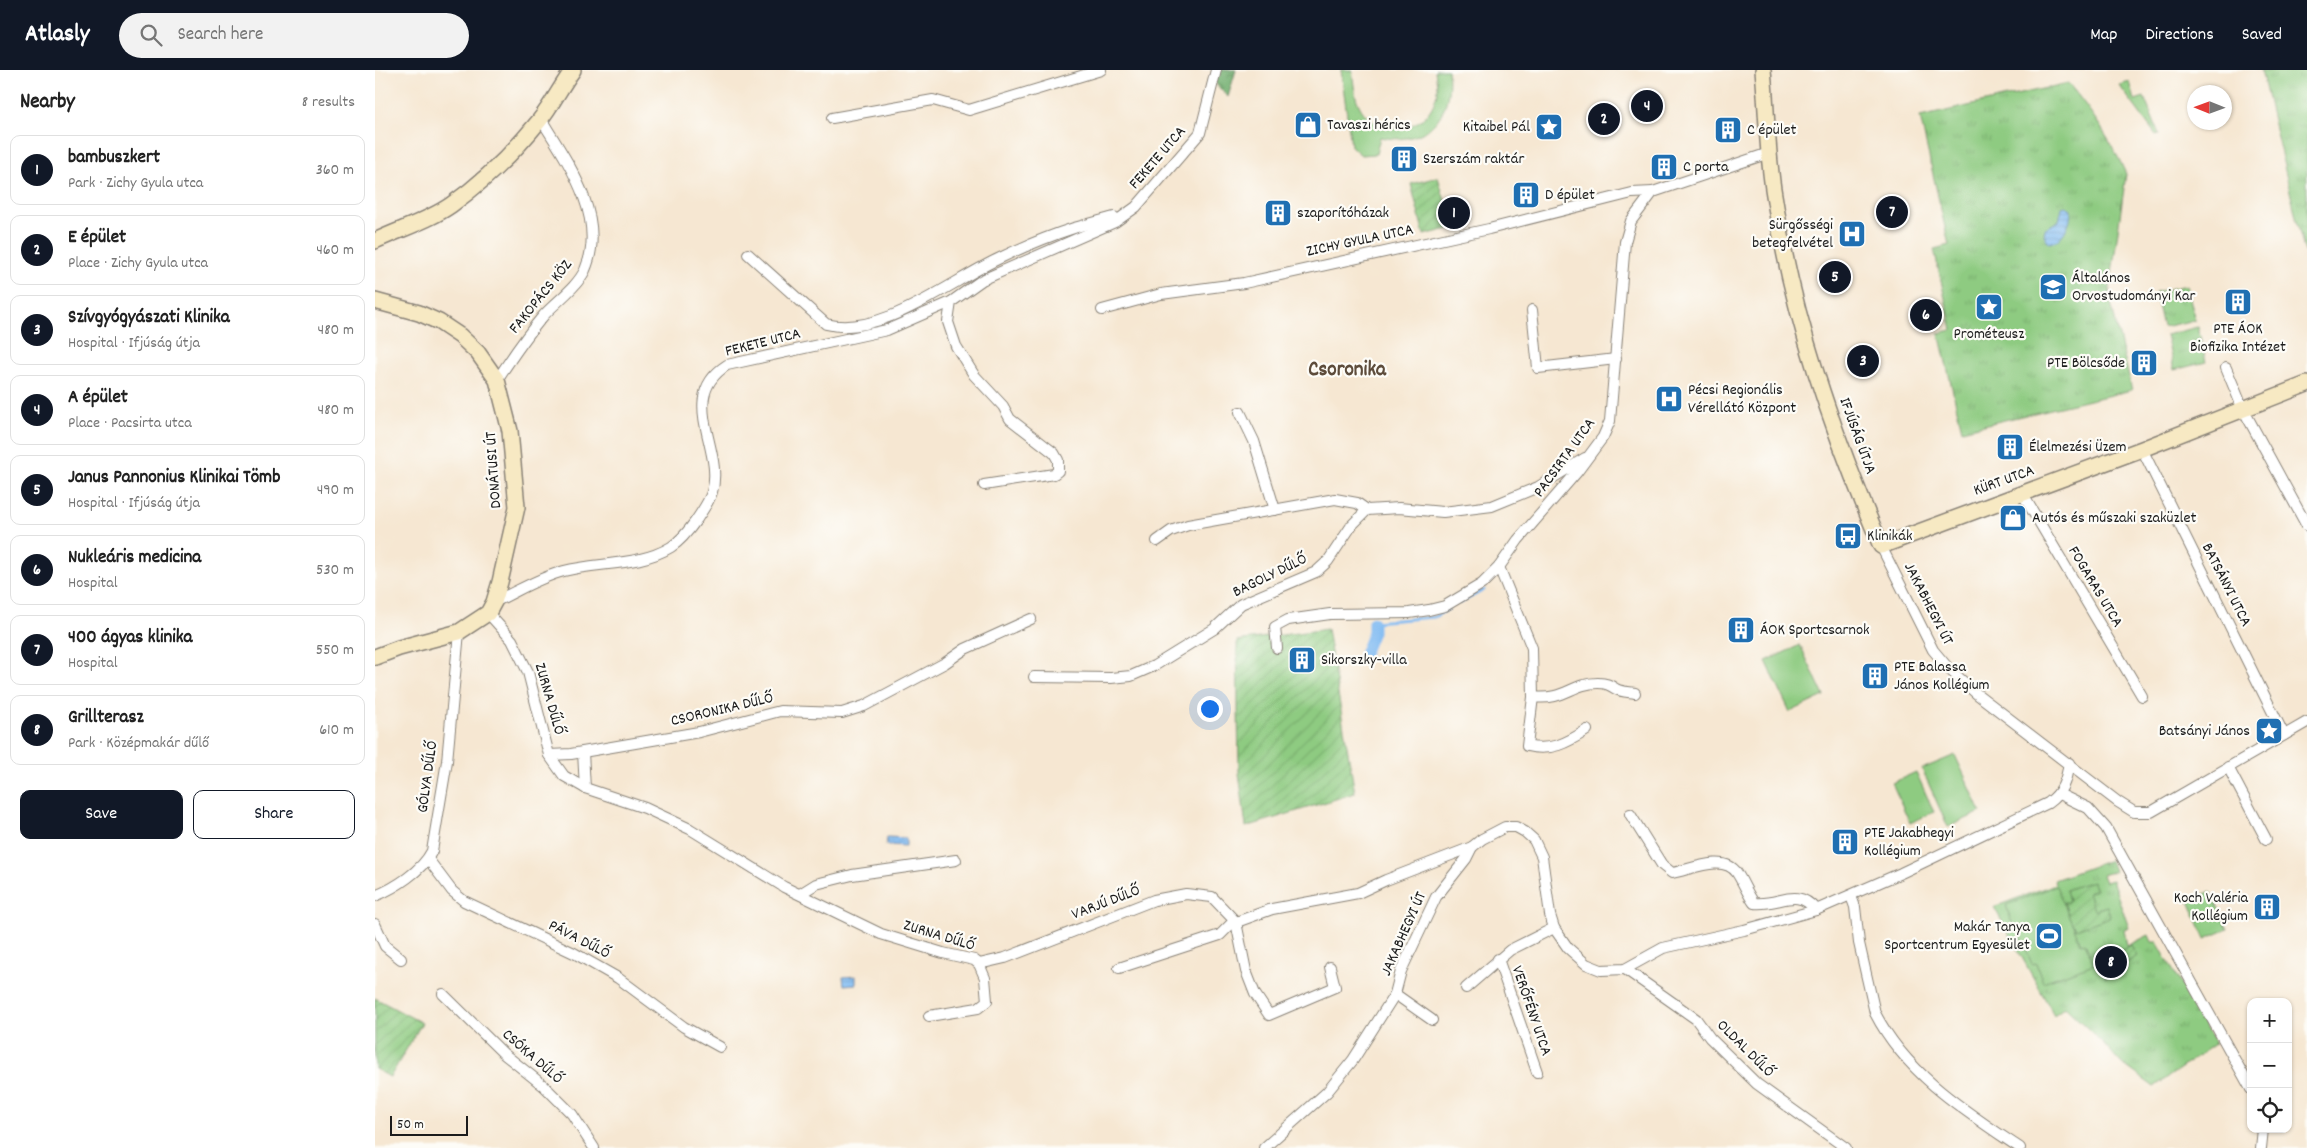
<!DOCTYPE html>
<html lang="en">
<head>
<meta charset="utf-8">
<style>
  body { margin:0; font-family:Dekko,sans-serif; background:#f2f2f2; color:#222 }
  .controls { position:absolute; right:15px; bottom:15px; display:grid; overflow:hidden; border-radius:10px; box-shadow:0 1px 4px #0004 }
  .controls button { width:45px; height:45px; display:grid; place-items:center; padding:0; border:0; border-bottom:1px solid #e0e0e0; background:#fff; color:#222; font:25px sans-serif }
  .compass { position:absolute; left:1812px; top:15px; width:45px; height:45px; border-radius:50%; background:#fff; box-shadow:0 1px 4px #0004; rotate:271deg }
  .scale { position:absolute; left:15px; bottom:12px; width:78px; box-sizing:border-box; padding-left:5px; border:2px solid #1c1c1c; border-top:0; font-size:14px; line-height:18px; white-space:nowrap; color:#1c1c1c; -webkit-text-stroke:4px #fdfcf7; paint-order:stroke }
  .you { position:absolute; left:834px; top:638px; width:18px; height:18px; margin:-12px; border:4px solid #fff; border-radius:50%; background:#1a73e8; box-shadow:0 0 0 8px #1a73e833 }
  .badge { display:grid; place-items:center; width:32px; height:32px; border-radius:50%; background:#111827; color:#fff; font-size:16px; font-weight:700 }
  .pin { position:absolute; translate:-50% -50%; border:2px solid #fff; box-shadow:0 1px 5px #0006 }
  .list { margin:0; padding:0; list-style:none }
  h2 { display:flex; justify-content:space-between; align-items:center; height:65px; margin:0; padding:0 20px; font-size:21px }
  h2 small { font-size:16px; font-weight:400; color:#767676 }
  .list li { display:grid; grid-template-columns:32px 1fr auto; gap:15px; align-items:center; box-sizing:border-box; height:70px; margin:0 10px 10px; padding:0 10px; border:1px solid #e0e0e0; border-radius:10px }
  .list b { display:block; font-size:19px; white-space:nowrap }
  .list p { margin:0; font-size:16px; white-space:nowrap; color:#767676 }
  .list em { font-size:16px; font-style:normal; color:#767676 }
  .actions { display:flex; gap:10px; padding:15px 20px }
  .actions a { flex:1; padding:11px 0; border:1px solid #111827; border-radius:10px; text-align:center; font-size:18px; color:#111827 }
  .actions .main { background:#111827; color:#fff }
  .icon { flex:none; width:28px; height:28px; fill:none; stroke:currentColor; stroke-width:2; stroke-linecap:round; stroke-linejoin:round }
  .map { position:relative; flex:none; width:1932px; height:1078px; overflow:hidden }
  header { display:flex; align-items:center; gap:30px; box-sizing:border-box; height:70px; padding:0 25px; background:#111827; color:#fff }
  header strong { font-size:24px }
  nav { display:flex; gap:28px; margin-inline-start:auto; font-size:18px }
  .search { width:350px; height:45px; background:#f2f2f2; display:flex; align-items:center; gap:12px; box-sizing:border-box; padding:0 18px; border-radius:28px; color:#767676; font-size:19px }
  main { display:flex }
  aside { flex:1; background:#fff }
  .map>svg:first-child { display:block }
  .grass { fill:url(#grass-tufts); stroke:#55744e }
  .forest { fill:url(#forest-crowns); stroke:#476646 }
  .garden { fill:url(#garden-furrows); stroke:#55744e }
  .pitch { fill:#8ecb81; stroke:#55744e }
  .water { fill:url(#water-rules); stroke:#4e6c87 }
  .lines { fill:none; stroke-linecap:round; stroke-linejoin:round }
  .stream { stroke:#81bbf2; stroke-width:3 }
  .canal { stroke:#81bbf2; stroke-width:11 }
  .street-casing { stroke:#898277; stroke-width:12 }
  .secondary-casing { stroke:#898277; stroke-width:18 }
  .street { stroke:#fff; stroke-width:10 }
  .secondary { stroke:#f7e9c3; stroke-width:15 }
  .labels { text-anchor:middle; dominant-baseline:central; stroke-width:4.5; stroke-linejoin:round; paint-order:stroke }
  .poi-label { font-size:16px; fill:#1c1c1c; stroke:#fdfcf7; text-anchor:start }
  .street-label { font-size:16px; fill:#1c1c1c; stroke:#fdfcf7 }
  .district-label { font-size:21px; font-weight:bold; fill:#5d4c3b; stroke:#fdfcf7 }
</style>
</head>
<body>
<header>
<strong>Atlasly</strong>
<div class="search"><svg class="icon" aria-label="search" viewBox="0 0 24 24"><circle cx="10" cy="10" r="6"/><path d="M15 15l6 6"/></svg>Search here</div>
<nav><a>Map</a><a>Directions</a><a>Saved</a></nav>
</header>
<main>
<aside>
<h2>Nearby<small>8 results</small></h2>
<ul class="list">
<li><span class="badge">1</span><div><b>bambuszkert</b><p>Park · Zichy Gyula utca</p></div><em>360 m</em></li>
<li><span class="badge">2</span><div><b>E épület</b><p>Place · Zichy Gyula utca</p></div><em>460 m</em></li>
<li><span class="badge">3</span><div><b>Szívgyógyászati Klinika</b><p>Hospital · Ifjúság útja</p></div><em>480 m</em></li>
<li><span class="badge">4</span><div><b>A épület</b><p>Place · Pacsirta utca</p></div><em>480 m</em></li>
<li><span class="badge">5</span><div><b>Janus Pannonius Klinikai Tömb</b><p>Hospital · Ifjúság útja</p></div><em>490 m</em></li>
<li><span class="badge">6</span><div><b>Nukleáris medicina</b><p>Hospital</p></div><em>530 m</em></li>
<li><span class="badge">7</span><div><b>400 ágyas klinika</b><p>Hospital</p></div><em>550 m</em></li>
<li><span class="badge">8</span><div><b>Grillterasz</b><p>Park · Középmakár dűlő</p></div><em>610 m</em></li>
</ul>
<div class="actions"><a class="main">Save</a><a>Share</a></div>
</aside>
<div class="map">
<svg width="1932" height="1078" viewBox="0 0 1932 1078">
  <defs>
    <pattern id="grass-tufts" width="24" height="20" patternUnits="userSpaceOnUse" patternTransform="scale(1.25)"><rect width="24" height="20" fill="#8ecb81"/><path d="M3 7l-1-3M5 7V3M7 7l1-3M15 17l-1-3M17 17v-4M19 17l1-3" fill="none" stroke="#7aae6f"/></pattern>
    <pattern id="forest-crowns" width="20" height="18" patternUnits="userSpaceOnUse" patternTransform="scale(1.25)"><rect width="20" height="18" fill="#72af6f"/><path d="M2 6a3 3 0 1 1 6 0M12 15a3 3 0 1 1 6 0" fill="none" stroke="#5d8e5a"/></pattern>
    <pattern id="garden-furrows" width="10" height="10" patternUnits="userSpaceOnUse" patternTransform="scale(1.25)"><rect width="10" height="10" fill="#8ecb81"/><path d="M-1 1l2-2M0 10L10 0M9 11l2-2" fill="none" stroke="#7aae6f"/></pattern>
    <pattern id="water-rules" width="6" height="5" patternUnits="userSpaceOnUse" patternTransform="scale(1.25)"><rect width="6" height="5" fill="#81bbf2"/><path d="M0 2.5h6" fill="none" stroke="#6fa0cf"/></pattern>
  </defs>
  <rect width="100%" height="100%" fill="#fdfcf7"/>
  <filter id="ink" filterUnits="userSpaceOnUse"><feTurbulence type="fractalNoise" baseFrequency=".02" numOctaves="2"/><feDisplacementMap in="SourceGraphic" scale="10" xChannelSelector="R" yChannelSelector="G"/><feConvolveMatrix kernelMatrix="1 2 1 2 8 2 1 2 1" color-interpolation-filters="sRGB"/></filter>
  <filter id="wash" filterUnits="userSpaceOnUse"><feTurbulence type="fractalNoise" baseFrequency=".0096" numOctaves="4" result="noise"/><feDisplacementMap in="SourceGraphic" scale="20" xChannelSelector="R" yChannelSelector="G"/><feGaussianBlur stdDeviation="1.12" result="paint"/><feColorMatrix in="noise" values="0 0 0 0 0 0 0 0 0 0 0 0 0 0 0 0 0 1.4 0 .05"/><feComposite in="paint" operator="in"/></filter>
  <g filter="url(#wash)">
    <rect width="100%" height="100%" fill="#f6e7d2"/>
    <g class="grass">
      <path d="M1886,0H1932V187L1928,176Z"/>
      <path d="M1755,12L1760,30L1769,27L1784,64L1781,65L1744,15Z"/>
      <path d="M1693,13C1716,40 1737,72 1751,104L1734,225L1757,320L1587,360L1564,263L1577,260L1559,179L1574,175L1545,47Z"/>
      <path d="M1812,215L1820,250L1788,257L1780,222Z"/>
      <path d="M1823,257L1831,292L1799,300L1791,265Z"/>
      <path d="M1735,790L1739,801L1727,805L1730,812L1737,810L1754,858L1749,860L1752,876L1774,865L1777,872H1782L1840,974L1779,1017L1745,992L1729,974L1690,937L1679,945L1619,837L1680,814L1679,810Z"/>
    </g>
    <path class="forest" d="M844,0H861L853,27L840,13Z"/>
    <g class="garden">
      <path d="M1063,107L1070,131L1082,128L1089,155L1049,165L1036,114Z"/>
      <path d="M952,559L980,723L871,757L864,703L862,571Z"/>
      <path d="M1717,811L1721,820L1713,823L1719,840L1732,836L1735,847L1701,859L1699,855H1697L1689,833L1694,831L1691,820Z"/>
      <path d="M1756,875L1762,886L1750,894L1748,891L1745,894L1747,897L1743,901L1738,900L1731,908L1725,893Z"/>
      <path d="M0,928L47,953L15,1007L0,999Z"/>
    </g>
    <g class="pitch">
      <path d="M966,0H977C979,12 979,27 985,37C1002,68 1049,64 1060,30C1064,20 1061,10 1060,0H1073C1079,45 1052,77 1005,67L1001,84L986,85L976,76Z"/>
      <path d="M1425,575L1449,626L1415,642L1391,591Z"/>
      <path d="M1580,685L1606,742L1573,757L1547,699Z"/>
      <path d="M1541,702L1559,742L1535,753L1517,713Z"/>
      <path d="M1681,816L1706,874L1710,873L1719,894L1668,912L1661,893L1657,894L1641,855L1638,856L1631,835Z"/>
      <path d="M1836,821L1853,859L1830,869L1814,831Z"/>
    </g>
    <g class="water">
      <path d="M1691,136L1696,139C1697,151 1688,172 1674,173L1669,165L1670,158L1684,151L1687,137Z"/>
      <path d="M512,767L531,768V776L511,775Z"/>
      <path d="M481,906V914L469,915L468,907Z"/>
    </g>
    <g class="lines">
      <g class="stream">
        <path d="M1085,533L1109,520"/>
        <path d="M998,552L1059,547L1073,539"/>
      </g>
      <path class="canal" d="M989,584L998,562V552"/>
    </g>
  </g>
  <g filter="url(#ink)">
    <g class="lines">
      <g class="street-casing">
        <g id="street">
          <path d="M457,48L558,30L594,40L726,0"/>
          <path d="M373,184L451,254C507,268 575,211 625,188C648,177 674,166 699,158C712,154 726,151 739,147"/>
          <path d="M576,232L573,252L581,276L599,305L628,336L635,349L679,383L683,390V401L679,404L609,415"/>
          <path d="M727,240L786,224L869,213L1114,159L1257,123L1278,122"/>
          <path d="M1157,240L1163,298L1241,289"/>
          <path d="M1851,298L1868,339L1932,456"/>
          <path d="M122,310C137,287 152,265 169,245C182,231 202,217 210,200C233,148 192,91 166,49"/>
          <path d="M865,342L879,371L900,440"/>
          <path d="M1767,379L1909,665"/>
          <path d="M1647,423L1767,626"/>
          <path d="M782,471L796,461L813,455L960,429L982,433L992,440"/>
          <path d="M1506,476L1558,580L1574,599L1602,624L1743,732L1759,742H1776L1932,652"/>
          <path d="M1124,497L1157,578L1158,627L1152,676C1175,682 1192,673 1212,660"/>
          <path d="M119,532C141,522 165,507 189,501C224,492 265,496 296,477C307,470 315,459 322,449C327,441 334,432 337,422C350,379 301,328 352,295L512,260L576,232L607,210L740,152L761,137L825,63L841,0"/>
          <path d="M113,543L137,570L153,602L174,685L189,706L210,718L270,738L315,759L409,817L506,864L568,883L599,890L604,894L610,908L612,931L603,938L554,946"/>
          <path d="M902,578L900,557L913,550L955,544L1034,543L1054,540L1070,536L1107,514L1124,497L1143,470L1202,402L1228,367L1235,351L1250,172L1256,151L1278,122L1394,83"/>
          <path d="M659,607L736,608L756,606L779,596L839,559L866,534L941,502L953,491L977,455L992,440L1024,438L1068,442L1117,436L1163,417L1210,388"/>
          <path d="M1158,627C1189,631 1197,613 1223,613C1231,613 1235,615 1241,619C1246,622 1255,622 1260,623"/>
          <path d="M208,682L210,718"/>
          <path d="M174,685L196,684L324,662L405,641L467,643L489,636L570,593L590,579L656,549"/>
          <path d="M1853,697L1891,769"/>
          <path d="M1684,724L1713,738L1731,758L1876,1019"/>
          <path d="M1255,744L1287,795L1297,803C1315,800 1349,783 1362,803C1368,812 1372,823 1379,833C1405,836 1421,816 1441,840"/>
          <path d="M53,789L77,821L89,831L199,883L243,908L309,957L345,977"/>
          <path d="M425,824L441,814L477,805L581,790"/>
          <path d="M0,826C20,818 47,801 57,781L72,691L84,562"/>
          <path d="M1476,826L1480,837L1484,873L1500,943C1531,1004 1590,1041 1645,1078"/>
          <path d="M0,854L10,876L26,889"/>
          <path d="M1123,889L1162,1002"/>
          <path d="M604,894L630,888L779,830L811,824L837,827L861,852L871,901L880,924L894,945L960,917L955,897"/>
          <path d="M744,898L845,865L856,854L897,839L983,823L1011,810L1097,777"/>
          <path d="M1250,899L1321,949L1335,968L1382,1014L1471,1078"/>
          <path d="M1091,918L1135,880L1179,858"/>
          <path d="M68,924L129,984L169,1016L197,1044L219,1078"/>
          <path d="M1020,924L1057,950"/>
          <path d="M889,1078L952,1022L978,990L1020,924L1026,901L1061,827L1091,789L1097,777L1107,769L1130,757H1141L1150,762L1159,770L1167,787L1175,845L1179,858L1193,878L1211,894L1226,900L1250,899L1288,878L1369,860L1441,840L1526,803L1673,733C1688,722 1691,711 1694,693"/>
          <path d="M1886,1078L1888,1059"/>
        </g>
      </g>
      <g class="secondary-casing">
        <g id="secondary">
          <path d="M1388,0C1392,41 1392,84 1399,125C1417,246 1458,363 1506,476L1767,379L1932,314"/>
          <path d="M0,171C25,159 53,151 76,135C108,112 139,82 164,51C177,35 186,16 198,0"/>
          <path d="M0,231L44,243L64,252L85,266L103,283L122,310L135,361L142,437L125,512L119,532L113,543L84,562L24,578L0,587"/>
        </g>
      </g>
      <use href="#street" class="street"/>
      <use href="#secondary" class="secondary"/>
    </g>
  </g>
  <defs>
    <g id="shop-square" transform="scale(1.4375)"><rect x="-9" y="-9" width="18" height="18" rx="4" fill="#1f6fb2" stroke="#fdfcf7"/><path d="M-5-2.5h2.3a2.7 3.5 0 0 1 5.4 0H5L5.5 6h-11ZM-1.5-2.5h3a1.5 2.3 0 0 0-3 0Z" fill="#fff"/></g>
    <g id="sight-square" transform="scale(1.4375)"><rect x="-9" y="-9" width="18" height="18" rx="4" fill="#1f6fb2" stroke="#fdfcf7"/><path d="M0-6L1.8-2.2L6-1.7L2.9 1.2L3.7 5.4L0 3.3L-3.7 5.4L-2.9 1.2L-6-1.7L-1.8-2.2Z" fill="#fff"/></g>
    <g id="building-square" transform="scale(1.4375)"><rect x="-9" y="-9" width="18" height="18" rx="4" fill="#1f6fb2" stroke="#fdfcf7"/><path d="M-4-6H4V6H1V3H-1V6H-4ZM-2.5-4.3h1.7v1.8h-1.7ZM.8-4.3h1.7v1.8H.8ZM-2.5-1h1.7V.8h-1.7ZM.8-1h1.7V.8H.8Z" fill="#fff"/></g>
    <g id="hospital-square" transform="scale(1.4375)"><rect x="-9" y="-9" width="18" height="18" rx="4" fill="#1f6fb2" stroke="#fdfcf7"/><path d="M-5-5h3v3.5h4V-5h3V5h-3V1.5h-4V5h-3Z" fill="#fff"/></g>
    <g id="university-square" transform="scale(1.4375)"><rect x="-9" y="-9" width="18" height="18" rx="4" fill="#1f6fb2" stroke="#fdfcf7"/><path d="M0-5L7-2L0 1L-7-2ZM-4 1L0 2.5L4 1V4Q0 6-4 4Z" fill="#fff"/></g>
    <g id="bus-square" transform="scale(1.4375)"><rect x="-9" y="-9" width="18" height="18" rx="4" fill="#1f6fb2" stroke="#fdfcf7"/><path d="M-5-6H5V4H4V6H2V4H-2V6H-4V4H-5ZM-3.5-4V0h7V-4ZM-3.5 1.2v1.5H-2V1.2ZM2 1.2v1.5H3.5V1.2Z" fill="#fff"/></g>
    <g id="stadium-square" transform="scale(1.4375)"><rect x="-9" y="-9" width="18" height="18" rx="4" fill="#1f6fb2" stroke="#fdfcf7"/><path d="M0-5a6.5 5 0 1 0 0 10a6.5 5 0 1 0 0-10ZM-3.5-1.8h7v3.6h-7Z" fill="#fff"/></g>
  </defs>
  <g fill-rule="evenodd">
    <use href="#shop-square" x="933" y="55"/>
    <use href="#sight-square" x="1174" y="57"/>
    <use href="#building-square" x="1353" y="60"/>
    <use href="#building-square" x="1029" y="89"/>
    <use href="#building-square" x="1289" y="97"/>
    <use href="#building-square" x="1151" y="125"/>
    <use href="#building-square" x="903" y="143"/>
    <use href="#hospital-square" x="1477" y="164"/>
    <use href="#university-square" x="1678" y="217"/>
    <use href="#building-square" x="1863" y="232"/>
    <use href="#sight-square" x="1614" y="237"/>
    <use href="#building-square" x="1769" y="293"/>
    <use href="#hospital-square" x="1294" y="329"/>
    <use href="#building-square" x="1635" y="377"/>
    <use href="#shop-square" x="1638" y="448"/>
    <use href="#bus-square" x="1473" y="466"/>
    <use href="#building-square" x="1366" y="560"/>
    <use href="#building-square" x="927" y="590"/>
    <use href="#building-square" x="1500" y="606"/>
    <use href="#sight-square" x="1894" y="661"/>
    <use href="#building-square" x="1470" y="772"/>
    <use href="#building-square" x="1892" y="837"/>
    <use href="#stadium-square" x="1674" y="866"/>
  </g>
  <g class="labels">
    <g class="poi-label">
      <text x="952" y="55">Tavaszi hérics</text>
      <text x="1155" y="57" text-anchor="end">Kitaibel Pál</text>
      <text x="1372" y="60">C épület</text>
      <text x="1048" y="89">Szerszám raktár</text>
      <text x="1308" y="97">C porta</text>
      <text x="1170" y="125">D épület</text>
      <text x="922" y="143">szaporítóházak</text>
      <text x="1458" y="155" text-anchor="end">Sürgősségi<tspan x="1458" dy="18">betegfelvétel</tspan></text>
      <text x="1697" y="208">Általános<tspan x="1697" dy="18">Orvostudományi Kar</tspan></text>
      <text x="1863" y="259" text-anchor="middle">PTE ÁOK<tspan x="1863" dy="18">Biofizika Intézet</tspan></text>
      <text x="1614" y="264" text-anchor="middle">Prométeusz</text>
      <text x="1750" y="293" text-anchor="end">PTE Bölcsőde</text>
      <text x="1313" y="320">Pécsi Regionális<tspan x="1313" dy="18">Vérellátó Központ</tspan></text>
      <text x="1654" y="377">Élelmezési Üzem</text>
      <text x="1657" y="448">Autós és műszaki szaküzlet</text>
      <text x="1492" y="466">Klinikák</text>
      <text x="1385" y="560">ÁOK Sportcsarnok</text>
      <text x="946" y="590">Sikorszky-villa</text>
      <text x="1519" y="597">PTE Balassa<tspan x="1519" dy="18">János Kollégium</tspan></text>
      <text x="1875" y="661" text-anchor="end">Batsányi János</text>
      <text x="1489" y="763">PTE Jakabhegyi<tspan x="1489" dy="18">Kollégium</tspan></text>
      <text x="1873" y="828" text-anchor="end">Koch Valéria<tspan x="1873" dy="18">Kollégium</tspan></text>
      <text x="1655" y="857" text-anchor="end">Makár Tanya<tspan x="1655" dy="18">Sportcentrum Egyesület</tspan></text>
    </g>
    <g class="street-label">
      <text transform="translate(783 88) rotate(-49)">FEKETE UTCA</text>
      <text transform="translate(985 171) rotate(-12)">ZICHY GYULA UTCA</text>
      <text transform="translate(166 227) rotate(-51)">FAKOPÁCS KÖZ</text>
      <text transform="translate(388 273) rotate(-14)">FEKETE UTCA</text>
      <text transform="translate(1482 366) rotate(70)">IFJÚSÁG ÚTJA</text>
      <text transform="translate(1190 388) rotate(-54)">PACSIRTA UTCA</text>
      <text transform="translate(119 400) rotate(-94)">DONÁTUSI ÚT</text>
      <text transform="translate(1629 411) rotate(-20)">KÜRT UTCA</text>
      <text transform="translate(895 506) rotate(-26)">BAGOLY DŰLŐ</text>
      <text transform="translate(1851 515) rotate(63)">BATSÁNYI UTCA</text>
      <text transform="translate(1720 517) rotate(59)">FOGARAS UTCA</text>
      <text transform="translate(1553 534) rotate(63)">JAKABHEGYI ÚT</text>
      <text transform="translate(174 629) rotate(74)">ZURNA DŰLŐ</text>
      <text transform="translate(347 640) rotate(-13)">CSORONIKA DŰLŐ</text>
      <text transform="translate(53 707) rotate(-82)">GÓLYA DŰLŐ</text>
      <text transform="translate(731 833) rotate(-21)">VARJÚ DŰLŐ</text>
      <text transform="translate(1029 864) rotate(-66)">JAKABHEGYI ÚT</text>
      <text transform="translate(564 866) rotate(17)">ZURNA DŰLŐ</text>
      <text transform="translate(204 870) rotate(27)">PÁVA DŰLŐ</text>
      <text transform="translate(1156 941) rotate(71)">VERŐFÉNY UTCA</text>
      <text transform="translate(1370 979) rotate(45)">OLDAL DŰLŐ</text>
      <text transform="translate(157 987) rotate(41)">CSÓKA DŰLŐ</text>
    </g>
    <g class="district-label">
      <text x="972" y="301">Csoronika</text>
    </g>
  </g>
</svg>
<div class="controls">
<button>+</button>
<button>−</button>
<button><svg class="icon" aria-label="locate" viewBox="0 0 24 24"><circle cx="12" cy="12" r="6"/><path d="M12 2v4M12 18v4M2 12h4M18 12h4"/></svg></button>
</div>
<svg class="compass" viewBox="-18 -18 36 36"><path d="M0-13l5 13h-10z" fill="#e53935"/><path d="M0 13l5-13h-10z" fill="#767676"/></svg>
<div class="scale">50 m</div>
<div class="you"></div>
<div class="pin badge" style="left:1079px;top:143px">1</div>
<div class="pin badge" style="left:1229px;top:49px">2</div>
<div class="pin badge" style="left:1488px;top:291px">3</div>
<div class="pin badge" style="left:1272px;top:36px">4</div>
<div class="pin badge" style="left:1460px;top:207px">5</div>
<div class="pin badge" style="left:1551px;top:245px">6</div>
<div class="pin badge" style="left:1517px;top:142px">7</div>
<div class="pin badge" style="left:1736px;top:892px">8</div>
</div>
</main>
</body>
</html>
